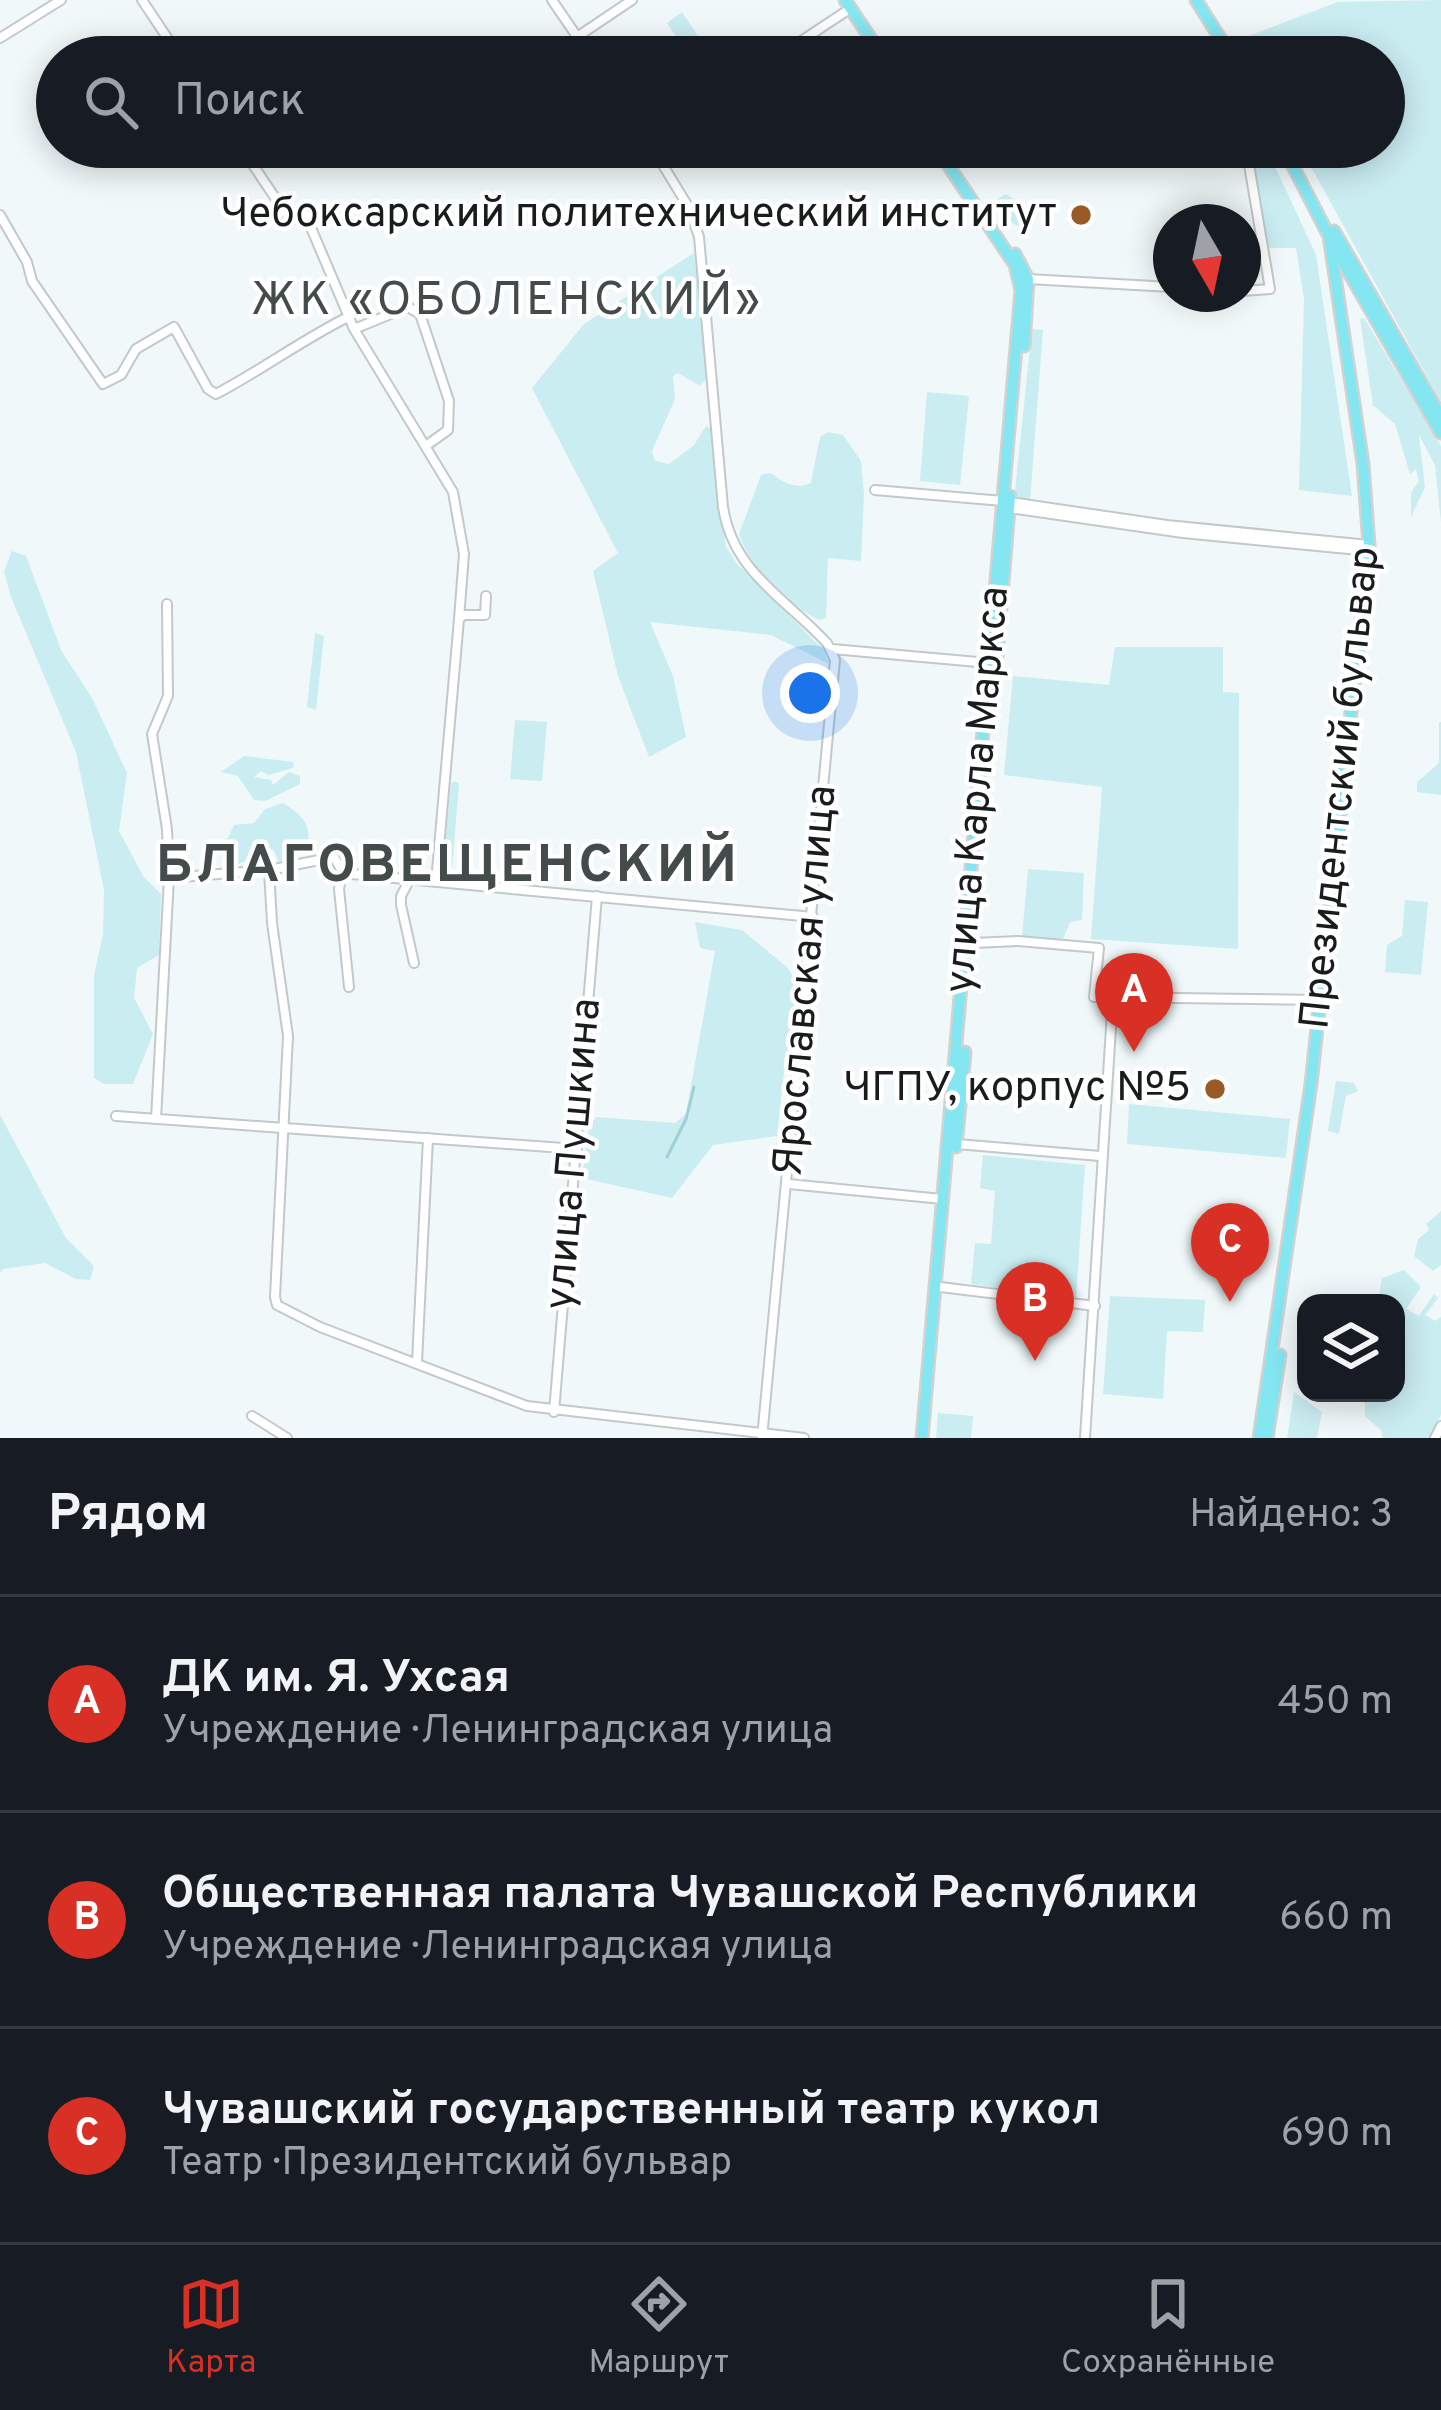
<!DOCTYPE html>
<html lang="ru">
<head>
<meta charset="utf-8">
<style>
  body { margin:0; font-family:Overpass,sans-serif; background:#20242c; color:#f1f3f6 }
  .controls { position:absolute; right:36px; bottom:36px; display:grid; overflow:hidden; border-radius:24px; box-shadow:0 6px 30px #0003 }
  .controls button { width:108px; height:108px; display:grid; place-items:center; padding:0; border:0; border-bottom:3px solid #363941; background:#171b24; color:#f1f3f6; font:60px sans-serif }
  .compass { position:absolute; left:1153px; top:204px; width:108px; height:108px; border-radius:50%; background:#171b24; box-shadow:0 6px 30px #0003; rotate:171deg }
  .you { position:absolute; left:810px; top:693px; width:42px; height:42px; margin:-30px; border:9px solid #fff; border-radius:50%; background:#1a73e8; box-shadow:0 0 0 18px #1a73e833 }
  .badge { display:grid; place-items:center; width:78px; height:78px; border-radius:50%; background:#d93025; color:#fff; font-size:39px; font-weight:700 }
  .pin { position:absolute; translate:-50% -99px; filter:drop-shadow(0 3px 6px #0008) }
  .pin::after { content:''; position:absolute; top:63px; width:42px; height:36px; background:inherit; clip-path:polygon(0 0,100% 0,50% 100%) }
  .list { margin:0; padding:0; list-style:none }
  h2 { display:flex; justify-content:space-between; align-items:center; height:156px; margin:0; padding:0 48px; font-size:51px }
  h2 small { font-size:39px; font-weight:400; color:#9ea1a6 }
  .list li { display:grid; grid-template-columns:78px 1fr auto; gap:36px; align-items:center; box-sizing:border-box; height:216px; padding:0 48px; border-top:3px solid #363941 }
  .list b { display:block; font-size:45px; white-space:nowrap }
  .list p { margin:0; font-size:39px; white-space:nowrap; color:#9ea1a6 }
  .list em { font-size:39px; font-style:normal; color:#9ea1a6 }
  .icon { flex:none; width:66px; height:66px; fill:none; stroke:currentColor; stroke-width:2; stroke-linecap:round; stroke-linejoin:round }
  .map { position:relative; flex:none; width:1441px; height:1438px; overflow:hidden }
  .search { position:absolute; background:#171b24; box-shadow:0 6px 30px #0003; left:36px; right:36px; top:36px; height:132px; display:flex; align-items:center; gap:30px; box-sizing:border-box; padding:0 42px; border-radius:66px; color:#9ea1a6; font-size:45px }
  .sheet { height:804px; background:#171b24 }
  nav { display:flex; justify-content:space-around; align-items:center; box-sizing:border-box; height:168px; border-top:3px solid #363941; background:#171b24; font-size:33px; color:#9ea1a6 }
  nav a { display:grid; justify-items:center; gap:6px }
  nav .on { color:#d93025 }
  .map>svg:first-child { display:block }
  .green { fill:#caedf2 }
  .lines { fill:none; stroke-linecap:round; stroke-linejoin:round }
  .stream { stroke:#a0cfd5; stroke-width:3 }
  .minor-casing { stroke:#c1c9ca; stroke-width:12 }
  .major-casing { stroke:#d1d2d2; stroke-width:15 }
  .minor { stroke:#fff; stroke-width:8 }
  .major { stroke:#84e6f1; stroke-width:10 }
  .poi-dot { fill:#9a5a25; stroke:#fff; stroke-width:4.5 }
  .labels { text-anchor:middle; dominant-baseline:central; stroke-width:9; stroke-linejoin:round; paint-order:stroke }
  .poi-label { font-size:42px; fill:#191c1d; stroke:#fff; text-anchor:end }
  .street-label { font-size:42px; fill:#191c1d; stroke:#fff }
  .quarter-label { font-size:48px; letter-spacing:3px; fill:#444b4b; stroke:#fff }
  .district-label { font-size:54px; font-weight:bold; letter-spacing:3px; fill:#444b4b; stroke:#fff }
</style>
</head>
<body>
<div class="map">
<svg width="1441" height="1438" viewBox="0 0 1441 1438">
  <rect width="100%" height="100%" fill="#f0f8f9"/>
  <g class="green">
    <path d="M1441,0V402L1300,147H1384V57H1303L1297,46L1252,47L1246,37L1338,2Z"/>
    <path d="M682,12L699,38L684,48L667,23Z"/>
    <path d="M1250,147H1266L1316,255L1352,496L1299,490L1304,299L1296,248H1267Z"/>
    <path d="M1006,194L1022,205L1020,227L1001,218L995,200Z"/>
    <path d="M694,253L708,377L700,386L678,373L673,376L675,399L652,451L655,461L669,464L694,445L706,426L712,430L726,547L738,565L823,649L829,664L771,635L650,622L673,676L686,737L649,757L618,676L593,571L618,553L532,388L584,324Z"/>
    <path d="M1364,318L1441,446V522L1435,465L1419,435L1425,487L1411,517V493L1419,481L1416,469L1410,474L1395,424L1373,405L1360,319Z"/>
    <path d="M1032,329L1043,330L1030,501L1019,498L1015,490Z"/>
    <path d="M927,392L969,396L960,485L920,481Z"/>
    <path d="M828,432L843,435L861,461L864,494L861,561L828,558L826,618L819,620C784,602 752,571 739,534L761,475L771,473C784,483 795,490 811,483L820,437Z"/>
    <path d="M12,551L26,556L61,650L92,698L127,773L119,831L143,876L161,894L159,955L137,968L134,998L153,1034L133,1084H104L94,1078V975L103,934L104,890L76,752L11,597L4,571Z"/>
    <path d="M315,633L324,636L316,710L307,707Z"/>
    <path d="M1115,647H1223V692L1239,693L1238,949L1091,939L1102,787L1004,775L1013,676L1109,685Z"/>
    <path d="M515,720L547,722L542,781L510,779Z"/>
    <path d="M1439,722H1441V795L1417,792V782L1439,763Z"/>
    <path d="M244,756L294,762L293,768L268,775L261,771L254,777L271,780L273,785L289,772L300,776V784L265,801L254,800L238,776L221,772Z"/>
    <path d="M455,781L459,784L452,870L447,872L443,869L451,783Z"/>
    <path d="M283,803C301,814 313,825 307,848L280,865L273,849L234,866H223L221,850L211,853L207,849L228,838L234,825L254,823L265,809Z"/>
    <path d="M1028,869L1084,873L1082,920L1070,922L1062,941L1022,937Z"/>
    <path d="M1405,900L1428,902L1421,975L1385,972L1387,945L1402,936Z"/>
    <path d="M695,922L742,930L788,968L802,993L797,1055L784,1072L777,1136L713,1145L672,1198L582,1178L589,1126L596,1117L675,1123L686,1114L715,951L700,948Z"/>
    <path d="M1336,1081L1354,1083L1358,1091L1346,1096L1339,1134L1328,1131Z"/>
    <path d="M1129,1104L1290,1119L1286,1158L1127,1144Z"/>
    <path d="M0,1115L66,1238L94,1266L90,1280L76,1279L45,1263L3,1269L0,1273Z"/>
    <path d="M983,1155L1085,1165L1076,1298L971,1284L975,1243L991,1244L995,1191L980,1188Z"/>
    <path d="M1441,1211V1265L1433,1271L1414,1256L1418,1239L1429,1230L1426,1224Z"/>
    <path d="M1404,1270L1421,1287L1406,1309L1419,1316L1434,1294L1438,1298L1425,1315L1435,1321L1441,1317V1415L1430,1438H1383L1381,1430L1365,1416V1393H1396V1303H1378L1382,1278Z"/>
    <path d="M1110,1296L1205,1300L1203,1332L1167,1331L1163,1399L1103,1394Z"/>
    <path d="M1294,1392L1322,1412L1317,1438H1287Z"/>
    <path d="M938,1413L973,1416L971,1438H936Z"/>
  </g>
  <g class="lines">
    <path class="stream" d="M667,1157L686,1119L694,1087"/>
    <g class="minor-casing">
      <g id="minor">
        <path d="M142,0L180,57"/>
        <path d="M552,0L591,57"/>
        <path d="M577,37L632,0"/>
        <path d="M0,38L61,0"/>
        <path d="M777,57L845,12"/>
        <path d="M241,147L290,220L306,216L354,329L453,492L464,554L459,619"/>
        <path d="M652,147L689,208L699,237L723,507C733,572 785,598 827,643L835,660L762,1438"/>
        <path d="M0,215L27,262L32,281L103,384L121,375L136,349L174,327L208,389L216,394C262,370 303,339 350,316"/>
        <path d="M1028,279L1171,287"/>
        <path d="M1243,291L1270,289L1246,147"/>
        <path d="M354,329L408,307L420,314L449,401L448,430L427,445"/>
        <path d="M875,490L1003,501"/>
        <path d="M1010,502L1167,525L1369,545"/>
        <path d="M1009,508L1183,533L1369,551"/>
        <path d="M832,649L989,663"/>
        <path d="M269,870L272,923L288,1036L275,1297L277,1305L320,1327L527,1406L804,1438"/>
        <path d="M342,871L339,889L349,987"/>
        <path d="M169,878L269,870L334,857L342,871L351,874L813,917"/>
        <path d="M410,879L401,896V905L414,963"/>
        <path d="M436,882L459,619L464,615H485L486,596"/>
        <path d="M973,943L1018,941L1099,948L1094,997L1320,1000"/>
        <path d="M116,1116L577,1149"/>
        <path d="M156,1119L169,878L167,829L152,734L168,696L167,604"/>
        <path d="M957,1144L1100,1156"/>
        <path d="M789,1184L942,1199"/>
        <path d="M940,1287L1095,1306"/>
        <path d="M417,1362L428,1138"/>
        <path d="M554,1412L597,896"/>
        <path d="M252,1416L287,1438"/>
        <path d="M1085,1438L1113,996"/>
        <path d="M1435,1438L1441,1426"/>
      </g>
    </g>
    <g class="major-casing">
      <g id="major">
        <path d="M845,0L883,57"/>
        <path d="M1196,0L1232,57"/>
        <path d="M1334,231L1441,417"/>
        <path d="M1336,250L1441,433"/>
        <path d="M1015,254L1028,279L1024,346"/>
        <path d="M994,693L1010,496"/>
        <path d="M956,1147L965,1052"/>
        <path d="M922,1438L1021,290L1015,265L936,147"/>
        <path d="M1259,1438L1311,1084L1369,545L1363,464L1329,236L1283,147"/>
        <path d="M1267,1438L1280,1355"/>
      </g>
    </g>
    <use href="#minor" class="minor"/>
    <use href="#major" class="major"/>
  </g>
  <g class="poi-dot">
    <circle cx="1081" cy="215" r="12"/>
    <circle cx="1215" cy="1089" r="12"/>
  </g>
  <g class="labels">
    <g class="poi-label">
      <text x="1057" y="215">Чебоксарский политехнический институт</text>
      <text x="1191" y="1089">ЧГПУ, корпус №5</text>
    </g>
    <g class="street-label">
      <text transform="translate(1342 788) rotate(-84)">Президентский бульвар</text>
      <text transform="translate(979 790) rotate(-85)">улица Карла Маркса</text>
      <text transform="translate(807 981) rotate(-85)">Ярославская улица</text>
      <text transform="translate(575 1154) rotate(-85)">улица Пушкина</text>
    </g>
    <g class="quarter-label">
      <text x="507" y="302">ЖК «ОБОЛЕНСКИЙ»</text>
    </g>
    <g class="district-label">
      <text x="448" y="867">БЛАГОВЕЩЕНСКИЙ</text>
    </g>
  </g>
</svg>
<div class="controls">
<button><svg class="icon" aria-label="layers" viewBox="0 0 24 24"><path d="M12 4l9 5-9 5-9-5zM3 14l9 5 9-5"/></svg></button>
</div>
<svg class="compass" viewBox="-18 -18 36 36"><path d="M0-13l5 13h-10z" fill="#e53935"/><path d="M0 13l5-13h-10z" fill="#9ea1a6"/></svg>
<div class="you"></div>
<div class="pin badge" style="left:1134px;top:1052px">A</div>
<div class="pin badge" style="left:1035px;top:1361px">B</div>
<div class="pin badge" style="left:1230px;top:1302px">C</div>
<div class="search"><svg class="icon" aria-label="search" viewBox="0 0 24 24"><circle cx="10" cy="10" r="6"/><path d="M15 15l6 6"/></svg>Поиск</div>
</div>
<section class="sheet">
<h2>Рядом<small>Найдено: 3</small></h2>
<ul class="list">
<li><span class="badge">A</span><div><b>ДК им. Я. Ухсая</b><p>Учреждение · Ленинградская улица</p></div><em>450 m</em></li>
<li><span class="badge">B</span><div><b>Общественная палата Чувашской Республики</b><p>Учреждение · Ленинградская улица</p></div><em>660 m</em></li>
<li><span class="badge">C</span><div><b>Чувашский государственный театр кукол</b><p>Театр · Президентский бульвар</p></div><em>690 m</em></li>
</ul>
</section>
<nav>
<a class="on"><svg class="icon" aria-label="map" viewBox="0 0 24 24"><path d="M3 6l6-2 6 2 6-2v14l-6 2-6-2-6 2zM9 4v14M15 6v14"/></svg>Карта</a>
<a><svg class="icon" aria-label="directions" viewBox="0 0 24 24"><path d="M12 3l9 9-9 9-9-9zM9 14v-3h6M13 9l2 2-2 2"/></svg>Маршрут</a>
<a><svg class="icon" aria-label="saved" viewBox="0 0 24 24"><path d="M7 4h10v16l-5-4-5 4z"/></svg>Сохранённые</a>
</nav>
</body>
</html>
